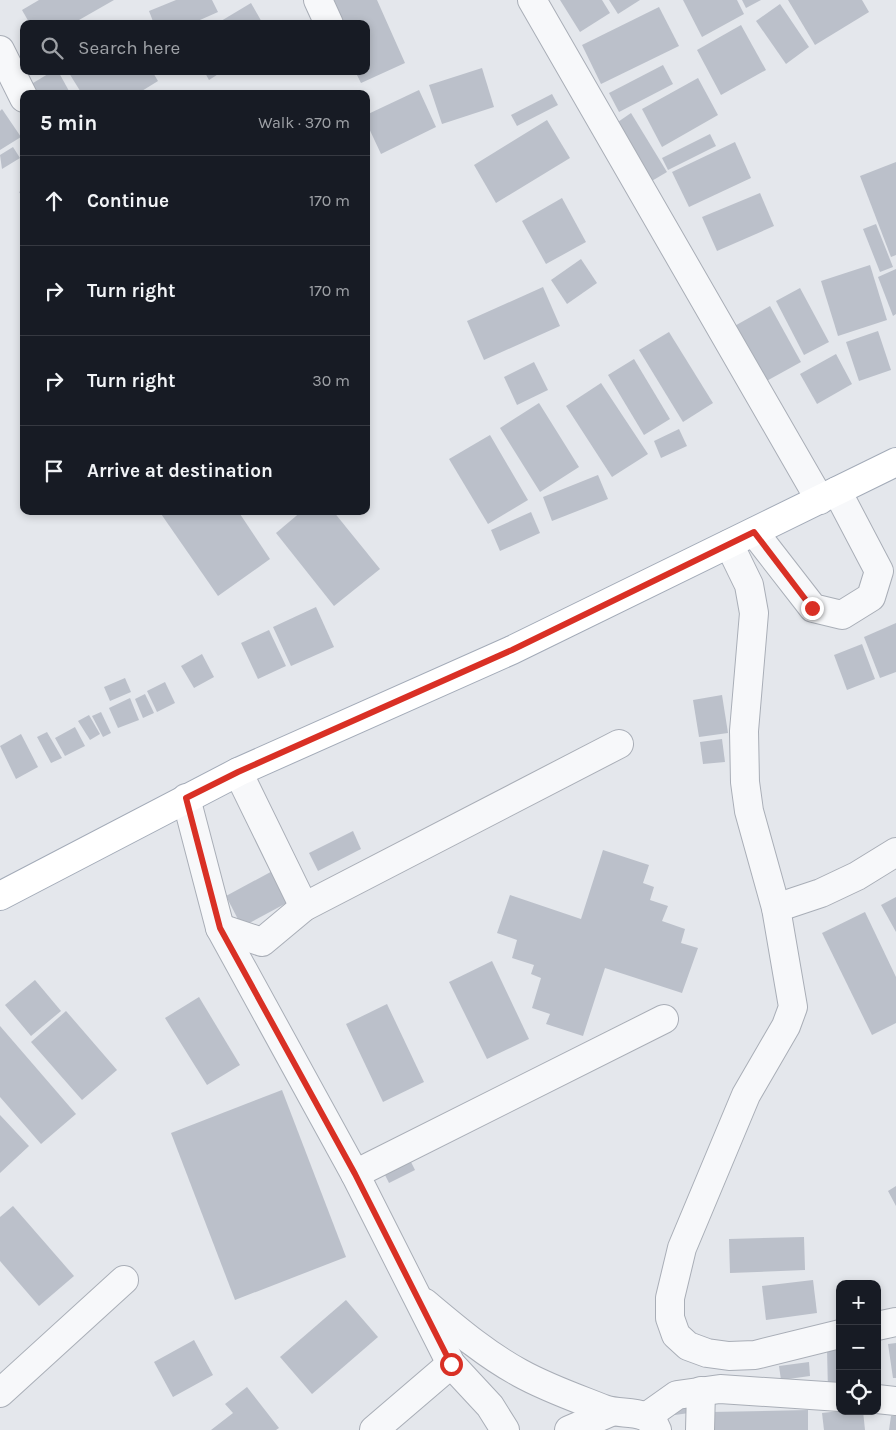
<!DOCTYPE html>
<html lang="en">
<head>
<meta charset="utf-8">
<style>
  body { margin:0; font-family:Karla,sans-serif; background:#20242c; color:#f1f3f6 }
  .controls { position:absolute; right:15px; bottom:15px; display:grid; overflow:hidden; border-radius:10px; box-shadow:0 2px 8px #0003 }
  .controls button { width:45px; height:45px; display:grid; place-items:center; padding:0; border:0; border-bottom:1px solid #363941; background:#171b24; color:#f1f3f6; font:25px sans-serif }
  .stop { position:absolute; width:15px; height:15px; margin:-11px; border:4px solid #d93025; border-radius:50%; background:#fff }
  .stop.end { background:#d93025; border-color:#fff; box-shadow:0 1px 5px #0008 }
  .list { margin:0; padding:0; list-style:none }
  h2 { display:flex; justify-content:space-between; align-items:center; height:65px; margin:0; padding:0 20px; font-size:21px }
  h2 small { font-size:16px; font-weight:400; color:#9ea1a6 }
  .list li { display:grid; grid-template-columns:32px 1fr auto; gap:15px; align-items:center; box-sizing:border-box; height:90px; padding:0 20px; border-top:1px solid #363941 }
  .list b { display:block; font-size:19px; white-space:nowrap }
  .list em { font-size:16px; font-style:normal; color:#9ea1a6 }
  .icon { flex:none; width:28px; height:28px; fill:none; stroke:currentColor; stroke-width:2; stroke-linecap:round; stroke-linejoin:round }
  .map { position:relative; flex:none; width:896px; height:1430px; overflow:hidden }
  .search { position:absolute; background:#171b24; box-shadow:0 2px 8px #0003; left:20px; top:20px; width:350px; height:55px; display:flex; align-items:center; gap:12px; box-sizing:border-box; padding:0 18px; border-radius:10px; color:#9ea1a6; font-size:19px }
  .panel { position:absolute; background:#171b24; box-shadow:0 2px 8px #0003; left:20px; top:90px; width:350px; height:425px; border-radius:10px }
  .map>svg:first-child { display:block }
  .building { fill:#bbc0ca }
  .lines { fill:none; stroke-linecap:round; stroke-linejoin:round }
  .minor-casing { stroke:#a9aeb7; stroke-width:30 }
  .major-casing { stroke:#a3abb8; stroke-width:30 }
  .minor { stroke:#f7f8fa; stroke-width:28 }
  .major { stroke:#fff; stroke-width:28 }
  .route { stroke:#d93025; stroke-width:6 }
</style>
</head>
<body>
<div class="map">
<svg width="896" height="1430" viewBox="0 0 896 1430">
  <rect width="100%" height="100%" fill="#e4e7ec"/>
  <g class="building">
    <path d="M39,0H114L72,24H30L22,10Z"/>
    <path d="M176,0H212L218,12L191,24H154L149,11Z"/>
    <path d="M333,0H377L405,63L361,83L355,71H366V24H334L325,4Z"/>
    <path d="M560,0H602L610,13L580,32Z"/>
    <path d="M609,0H640L618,14Z"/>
    <path d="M683,0H737L744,14L702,37Z"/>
    <path d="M742,0H761L746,8Z"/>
    <path d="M788,0H862L869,12L815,45Z"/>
    <path d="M251,3L263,24H216Z"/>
    <path d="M780,4L809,47L786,64L756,21Z"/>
    <path d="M659,7L679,46L601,84L582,45Z"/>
    <path d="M741,25L766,70L721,95L697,50Z"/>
    <path d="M663,65L673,84L619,112L609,93Z"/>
    <path d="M482,68L494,107L442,124L429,85Z"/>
    <path d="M53,71H58L69,91L64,94H32L28,86Z"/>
    <path d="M72,71H152L158,81L137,94H82L69,73Z"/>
    <path d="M204,71H223L209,80Z"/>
    <path d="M698,78L718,115L662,147L642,109Z"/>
    <path d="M419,90L436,127L381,154L366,122V115Z"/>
    <path d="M552,94L558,105L517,126L511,115Z"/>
    <path d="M2,109L21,137L0,150V111Z"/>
    <path d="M631,113L667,172L650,182L615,124Z"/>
    <path d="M547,120L570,158L496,203L474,165Z"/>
    <path d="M710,134L716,146L668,170L662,158Z"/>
    <path d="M735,142L751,178L689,207L672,172Z"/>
    <path d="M13,147L20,158L2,169L0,155Z"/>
    <path d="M896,162V255L891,257L860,176Z"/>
    <path d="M24,189V199L19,192Z"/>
    <path d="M760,193L774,226L717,251L702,217Z"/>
    <path d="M562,198L586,242L546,264L522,221Z"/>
    <path d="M876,224L893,267L880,272L863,229Z"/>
    <path d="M581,259L597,283L567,304L551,280Z"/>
    <path d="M870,265L887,320L838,336L821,281Z"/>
    <path d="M896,269V314L893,316L878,277Z"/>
    <path d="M543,287L560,326L484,360L467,321Z"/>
    <path d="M800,288L829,342L804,355L776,301Z"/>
    <path d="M770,306L801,362L761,384L731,328Z"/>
    <path d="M878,331L891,370L859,381L846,342Z"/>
    <path d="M669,332L713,403L683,422L639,350Z"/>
    <path d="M836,354L852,384L817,404L800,374Z"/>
    <path d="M634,359L670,419L644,435L608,375Z"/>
    <path d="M534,362L548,390L517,405L504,377Z"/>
    <path d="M601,383L648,454L612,477L566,406Z"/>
    <path d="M539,403L579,467L540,492L500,428Z"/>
    <path d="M679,429L687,446L661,458L654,441Z"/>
    <path d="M490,435L528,500L488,524L449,459Z"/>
    <path d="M598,475L608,499L552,521L543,497Z"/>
    <path d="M159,511H238L270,559L218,596Z"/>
    <path d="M302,511H333L380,569L334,606L276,533Z"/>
    <path d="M531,512L540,533L500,551L491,530Z"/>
    <path d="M316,607L334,647L291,666L273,627Z"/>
    <path d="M896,623V672L880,678L864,637Z"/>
    <path d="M269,630L286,666L258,679L241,643Z"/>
    <path d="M862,644L875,679L847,690L834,655Z"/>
    <path d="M202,654L214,677L194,688L181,666Z"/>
    <path d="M125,678L131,692L110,701L104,687Z"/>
    <path d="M165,682L175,703L157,712L147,691Z"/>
    <path d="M145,694L154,713L143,718L135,699Z"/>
    <path d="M722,695L728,733L699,737L693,700Z"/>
    <path d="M130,698L139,720L118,728L109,708Z"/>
    <path d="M101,712L111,733L103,737L92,716Z"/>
    <path d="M89,715L100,734L90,740L78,721Z"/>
    <path d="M75,727L85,746L65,756L55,738Z"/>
    <path d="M47,732L62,758L51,763L37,737Z"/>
    <path d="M21,734L38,767L16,779L0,746Z"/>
    <path d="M722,739L725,762L703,764L700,742Z"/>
    <path d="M353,831L361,849L318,871L309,853Z"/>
    <path d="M603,850L649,865L643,883L654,887L650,900L668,906L662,921L685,929L681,943L698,948L682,993L605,968L583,1036L546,1024L550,1014L532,1008L541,978L531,974L534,965L512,958L517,940L497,933L510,895L581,919Z"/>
    <path d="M278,868L294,899L242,927L226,896Z"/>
    <path d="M896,897V932L881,905Z"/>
    <path d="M865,912L896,977V1023L872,1035L822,933Z"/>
    <path d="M492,961L529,1039L487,1059L449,982Z"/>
    <path d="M35,980L61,1011L31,1036L5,1005Z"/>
    <path d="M199,997L240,1065L207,1085L165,1018Z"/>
    <path d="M387,1004L424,1082L383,1102L346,1024Z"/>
    <path d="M66,1011L117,1070L82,1100L31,1042Z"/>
    <path d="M0,1026L76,1114L41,1144L0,1097Z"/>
    <path d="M282,1090L346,1257L235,1300L171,1133Z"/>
    <path d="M0,1115L29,1146L0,1173Z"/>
    <path d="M408,1156L415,1170L389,1183L382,1169Z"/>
    <path d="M896,1186V1206L888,1191Z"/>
    <path d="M13,1206L74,1276L39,1306L0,1261V1217Z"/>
    <path d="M804,1237L805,1270L730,1273L729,1239Z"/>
    <path d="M813,1280L817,1313L766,1320L762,1286Z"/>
    <path d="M346,1300L378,1337L312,1394L280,1357Z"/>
    <path d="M194,1340L213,1375L173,1397L154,1362Z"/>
    <path d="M896,1343V1378H893L888,1344Z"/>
    <path d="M840,1347V1392H828L827,1348Z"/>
    <path d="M809,1362L810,1376L781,1380L779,1366Z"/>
    <path d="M247,1387L279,1428L276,1430H211L233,1413L225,1404Z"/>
    <path d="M695,1402L696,1412L675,1415L674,1404Z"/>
    <path d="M808,1410V1430H711L710,1412Z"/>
    <path d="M840,1411H863L865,1430H824L822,1413Z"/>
    <path d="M891,1416H896V1430H889Z"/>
  </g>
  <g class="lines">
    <g class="minor-casing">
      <g id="minor">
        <path d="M318,0L329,24"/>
        <path d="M532,0L820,500"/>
        <path d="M0,50L24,98"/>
        <path d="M754,532L813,608L842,615L871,597L879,571L837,491"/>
        <path d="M729,544L749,585L754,613L744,731L745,782L749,811L776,908L793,1007L786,1026L746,1095L682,1248L670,1298V1318L676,1335L688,1346L707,1353L729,1356L755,1355L840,1334"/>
        <path d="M238,772L304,907"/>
        <path d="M186,798L220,928L355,1174L451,1364L490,1406L505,1430"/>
        <path d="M776,908L821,893L857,876L896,852"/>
        <path d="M220,928L262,942L304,907L619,744"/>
        <path d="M355,1174L664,1019"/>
        <path d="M425,1303C455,1328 485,1354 520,1373C547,1388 576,1398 604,1409C622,1416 649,1407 657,1430"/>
        <path d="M877,1326L896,1322"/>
        <path d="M0,1393L124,1280"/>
        <path d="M877,1399L896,1401"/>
        <path d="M646,1417L677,1395L720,1389L840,1397"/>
        <path d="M374,1430L451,1364"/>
        <path d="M569,1430L611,1412"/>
        <path d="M700,1430L701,1391"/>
      </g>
    </g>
    <g class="major-casing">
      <path id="major" d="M0,896L238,772L512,650L896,462"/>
    </g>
    <use href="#minor" class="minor"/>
    <use href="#major" class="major"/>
  </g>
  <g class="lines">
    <path class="route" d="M451,1364L355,1174L220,928L186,798L238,772L512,650L754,532L812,608"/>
  </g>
</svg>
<div class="controls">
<button>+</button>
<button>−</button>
<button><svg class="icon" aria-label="locate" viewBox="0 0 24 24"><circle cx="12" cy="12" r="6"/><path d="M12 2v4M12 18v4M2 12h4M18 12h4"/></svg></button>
</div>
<div class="stop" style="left:451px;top:1364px"></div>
<div class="stop end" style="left:812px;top:608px"></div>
<div class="search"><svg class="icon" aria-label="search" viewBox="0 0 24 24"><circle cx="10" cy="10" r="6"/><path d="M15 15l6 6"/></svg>Search here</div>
<section class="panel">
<h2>5 min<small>Walk · 370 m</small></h2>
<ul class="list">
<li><svg class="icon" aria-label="ahead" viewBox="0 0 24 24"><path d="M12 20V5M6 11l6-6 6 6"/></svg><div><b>Continue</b></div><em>170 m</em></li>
<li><svg class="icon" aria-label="right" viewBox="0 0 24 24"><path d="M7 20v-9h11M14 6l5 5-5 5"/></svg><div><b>Turn right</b></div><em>170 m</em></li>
<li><svg class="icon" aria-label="right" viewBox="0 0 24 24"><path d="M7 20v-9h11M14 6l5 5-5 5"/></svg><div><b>Turn right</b></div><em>30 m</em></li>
<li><svg class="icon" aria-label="arrive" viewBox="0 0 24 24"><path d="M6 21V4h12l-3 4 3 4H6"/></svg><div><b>Arrive at destination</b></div></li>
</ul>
</section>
</div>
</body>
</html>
